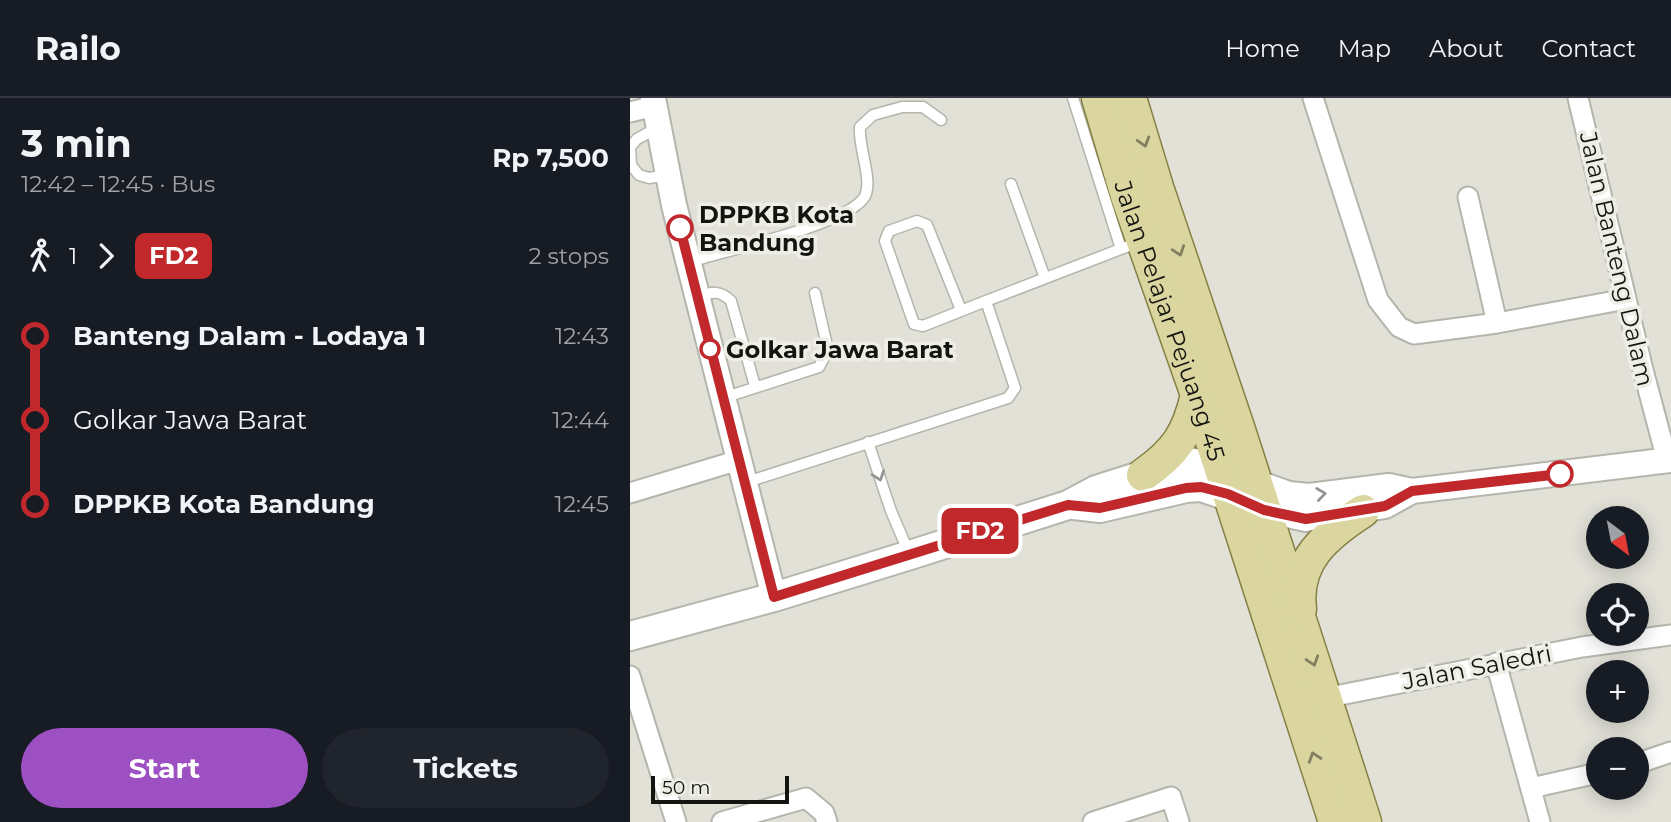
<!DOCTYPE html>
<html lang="en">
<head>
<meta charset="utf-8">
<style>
  body { margin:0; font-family:Montserrat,sans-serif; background:#20242c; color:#f1f3f6; height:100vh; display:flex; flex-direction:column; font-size:26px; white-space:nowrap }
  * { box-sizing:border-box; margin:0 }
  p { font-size:23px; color:#9ea1a6 }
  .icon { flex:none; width:38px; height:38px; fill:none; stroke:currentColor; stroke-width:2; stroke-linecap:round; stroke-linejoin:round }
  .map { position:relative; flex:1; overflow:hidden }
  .sheet { display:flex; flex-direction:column; background:#171b24; width:630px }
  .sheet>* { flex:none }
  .badge { padding:0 14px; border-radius:10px; font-size:24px; line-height:46px }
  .needle { width:46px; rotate:148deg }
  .controls { position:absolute; left:956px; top:408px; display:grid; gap:14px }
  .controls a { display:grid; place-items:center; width:63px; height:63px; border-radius:50%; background:#171b24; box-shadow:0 4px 18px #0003; font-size:35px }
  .scale { position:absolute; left:21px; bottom:18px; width:138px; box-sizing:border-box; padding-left:7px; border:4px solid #141411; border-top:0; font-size:19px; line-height:24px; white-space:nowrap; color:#141411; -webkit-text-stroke:5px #efeee6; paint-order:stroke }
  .map>.badge { position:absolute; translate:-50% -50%; box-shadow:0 0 0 4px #fff }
  .legs { display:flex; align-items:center; gap:10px; height:77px; padding:0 21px; font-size:23px }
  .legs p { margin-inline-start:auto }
  .overview { display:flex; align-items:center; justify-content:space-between; height:119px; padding:0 21px }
  h1 { font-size:38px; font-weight:700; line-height:52px }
  .cta { display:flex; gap:14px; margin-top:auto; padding:14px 21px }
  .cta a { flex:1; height:80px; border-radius:42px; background:#9d50c1; color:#fff; font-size:28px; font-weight:700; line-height:80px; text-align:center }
  .cta a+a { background:#20242c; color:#f1f3f6 }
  ul { padding:0 21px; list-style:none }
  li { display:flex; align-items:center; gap:24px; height:84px; font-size:26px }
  li i { display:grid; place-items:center; width:10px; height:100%; margin:0 9px; background:currentColor }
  li i::after { content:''; width:18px; height:18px; margin:-9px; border:5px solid; border-radius:50%; background:#171b24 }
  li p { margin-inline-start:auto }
  li:first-child i { background:linear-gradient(#0000 50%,currentColor 0) }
  li:last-child i { background:linear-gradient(currentColor 50%,#0000 0) }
  header { display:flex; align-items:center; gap:42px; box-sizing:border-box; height:98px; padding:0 35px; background:#171b24; border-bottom:2px solid #363941 }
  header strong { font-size:33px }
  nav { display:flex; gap:38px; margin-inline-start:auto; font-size:24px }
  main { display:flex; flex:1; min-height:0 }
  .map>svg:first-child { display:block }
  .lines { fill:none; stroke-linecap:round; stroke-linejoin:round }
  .service-casing { stroke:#b5b5ac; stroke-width:13 }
  .minor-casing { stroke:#b5b5ac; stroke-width:23 }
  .tertiary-casing { stroke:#b5b5ac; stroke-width:28 }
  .secondary-casing { stroke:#b5b5ac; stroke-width:32 }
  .primary-casing { stroke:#868044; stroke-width:35 }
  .service { stroke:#fff; stroke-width:10 }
  .minor { stroke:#fff; stroke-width:19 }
  .tertiary { stroke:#fff; stroke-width:24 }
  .secondary { stroke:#fff; stroke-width:28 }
  .primary { stroke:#dbd6a0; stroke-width:32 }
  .oneway { stroke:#817f60 }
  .oneway2 { stroke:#959594 }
  .line-1-casing { stroke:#fff; stroke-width:16 }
  .line-1 { stroke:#c0282c; stroke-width:10 }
  .stop-1-dot { fill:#fff; stroke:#c0282c; stroke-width:3.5 }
  .labels { text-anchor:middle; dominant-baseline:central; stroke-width:7; stroke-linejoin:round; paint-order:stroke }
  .stop-label { font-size:24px; font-weight:bold; fill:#141411; stroke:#efeee6; text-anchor:start }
  .street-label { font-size:24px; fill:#141411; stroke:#efeee6 }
</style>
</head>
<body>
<header>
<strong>Railo</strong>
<nav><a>Home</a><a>Map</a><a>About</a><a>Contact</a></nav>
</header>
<main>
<section class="sheet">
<div class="overview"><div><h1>3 min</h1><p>12:42 – 12:45 · Bus</p></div><b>Rp 7,500</b></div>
<div class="legs"><svg class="icon" aria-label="walk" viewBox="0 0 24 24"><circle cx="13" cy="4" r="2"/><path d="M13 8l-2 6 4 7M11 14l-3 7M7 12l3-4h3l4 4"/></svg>1<svg class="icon" aria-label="forward" viewBox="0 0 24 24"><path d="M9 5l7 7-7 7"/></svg><b class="badge" style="background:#c0282c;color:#fff">FD2</b><p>2 stops</p></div>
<ul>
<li><i style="color:#c0282c"></i><b>Banteng Dalam - Lodaya 1</b><p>12:43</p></li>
<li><i style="color:#c0282c"></i><span>Golkar Jawa Barat</span><p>12:44</p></li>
<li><i style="color:#c0282c"></i><b>DPPKB Kota Bandung</b><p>12:45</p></li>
</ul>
<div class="cta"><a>Start</a><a>Tickets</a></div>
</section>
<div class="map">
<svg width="1041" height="724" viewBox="0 0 1041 724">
  <rect width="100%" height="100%" fill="#e2e1d8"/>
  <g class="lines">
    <defs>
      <path id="service" d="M443,0l48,151
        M27,30l-20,11 -7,8 1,18 8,10 10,3 18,-3
        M381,86l34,94
        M60,164c33,-11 161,-38 175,-66 8,-17 -7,-49 -5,-69l13,-12 29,-8h21l18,13
        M68,198c15,-4 22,-6 33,5l24,85
        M331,212l-34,-85 -10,-4 -28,10 -4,10 29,83 9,2 63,-25
        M93,300l96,-31 9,-17 -13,-57
        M238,344l23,69 18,42
        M117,384l261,-84 7,-10 -29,-87 153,-59"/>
      <path id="minor" d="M683,0l65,202 21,27 15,7 83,-11 129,-24
        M948,0l65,272 24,90
        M0,14l24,-6
        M838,99l29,126
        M0,395l109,-33
        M866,565l44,159
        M0,578l46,146
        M695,600l257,-51 89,-12
        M1006,666l35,-12
        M901,690l67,-15
        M92,724l84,-24 18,15 3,9
        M463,724l78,-25 8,25"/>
      <path id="tertiary" d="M23,0l21,107 100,392
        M625,384l34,12 20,2 80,-10 23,5 259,-31
        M634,412l42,9 79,-13 27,-15"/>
      <path id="secondary" d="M444,407l26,3 86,-20 15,-1 45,15
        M0,538l144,-39 136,-42 158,-50 28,-15 47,-15 46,-13 31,6 19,7"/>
      <g id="primary">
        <path id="s1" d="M468,0l29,98 70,199 138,427"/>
        <path d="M500,0l27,89 82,243 126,392"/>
        <path d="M513,377c33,-23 45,-41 54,-80"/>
        <path d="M670,511c-6,-48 26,-74 63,-98"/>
      </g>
    </defs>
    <use href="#service" class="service-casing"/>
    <use href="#minor" class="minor-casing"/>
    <use href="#tertiary" class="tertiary-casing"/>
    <use href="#secondary" class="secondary-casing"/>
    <use href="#primary" class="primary-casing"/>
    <use href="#service" class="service"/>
    <use href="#minor" class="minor"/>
    <use href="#tertiary" class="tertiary"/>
    <use href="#secondary" class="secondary"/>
    <use href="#primary" class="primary"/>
  </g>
  <defs><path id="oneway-chevron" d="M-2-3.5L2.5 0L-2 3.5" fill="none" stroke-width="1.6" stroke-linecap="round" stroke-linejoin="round" transform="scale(1.75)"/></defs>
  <g class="oneway">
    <use href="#oneway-chevron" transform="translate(514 44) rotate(73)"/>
    <use href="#oneway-chevron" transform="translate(549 153) rotate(71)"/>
    <use href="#oneway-chevron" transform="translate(683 563) rotate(72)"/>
    <use href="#oneway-chevron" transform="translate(684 659) rotate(-108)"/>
  </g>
  <g class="oneway2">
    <use href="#oneway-chevron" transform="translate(249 378) rotate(71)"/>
    <use href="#oneway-chevron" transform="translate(691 396) rotate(-8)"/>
  </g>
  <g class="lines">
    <defs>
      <path id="line-1" d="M50,130l94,369 294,-92 32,3 86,-20 15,-1 27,7 36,16 42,9 79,-13 27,-15 148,-17"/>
    </defs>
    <use href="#line-1" class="line-1-casing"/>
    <use href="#line-1" class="line-1"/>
  </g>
  <g class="stop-1-dot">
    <circle cx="50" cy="130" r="12"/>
    <circle cx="80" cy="251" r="9"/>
    <circle cx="930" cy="376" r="12"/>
  </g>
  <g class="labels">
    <g class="stop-label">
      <text x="69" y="116">DPPKB Kota<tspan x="69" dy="28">Bandung</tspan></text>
      <text x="96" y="251">Golkar Jawa Barat</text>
    </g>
    <g class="street-label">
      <text transform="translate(987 161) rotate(77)">Jalan Banteng Dalam</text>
      <text stroke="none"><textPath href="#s1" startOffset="234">Jalan Pelajar Pejuang 45</textPath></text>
      <text transform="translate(847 569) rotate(-11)">Jalan Saledri</text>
    </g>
  </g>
</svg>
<div class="controls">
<a><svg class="needle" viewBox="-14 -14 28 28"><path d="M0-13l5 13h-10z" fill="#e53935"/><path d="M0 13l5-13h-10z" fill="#9ea1a6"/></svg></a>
<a><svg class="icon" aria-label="locate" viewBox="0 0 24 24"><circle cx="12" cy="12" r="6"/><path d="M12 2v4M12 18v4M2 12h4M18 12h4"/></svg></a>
<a>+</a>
<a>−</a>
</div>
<div class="scale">50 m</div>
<b class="badge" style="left:350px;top:433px;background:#c0282c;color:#fff">FD2</b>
</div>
</main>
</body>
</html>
